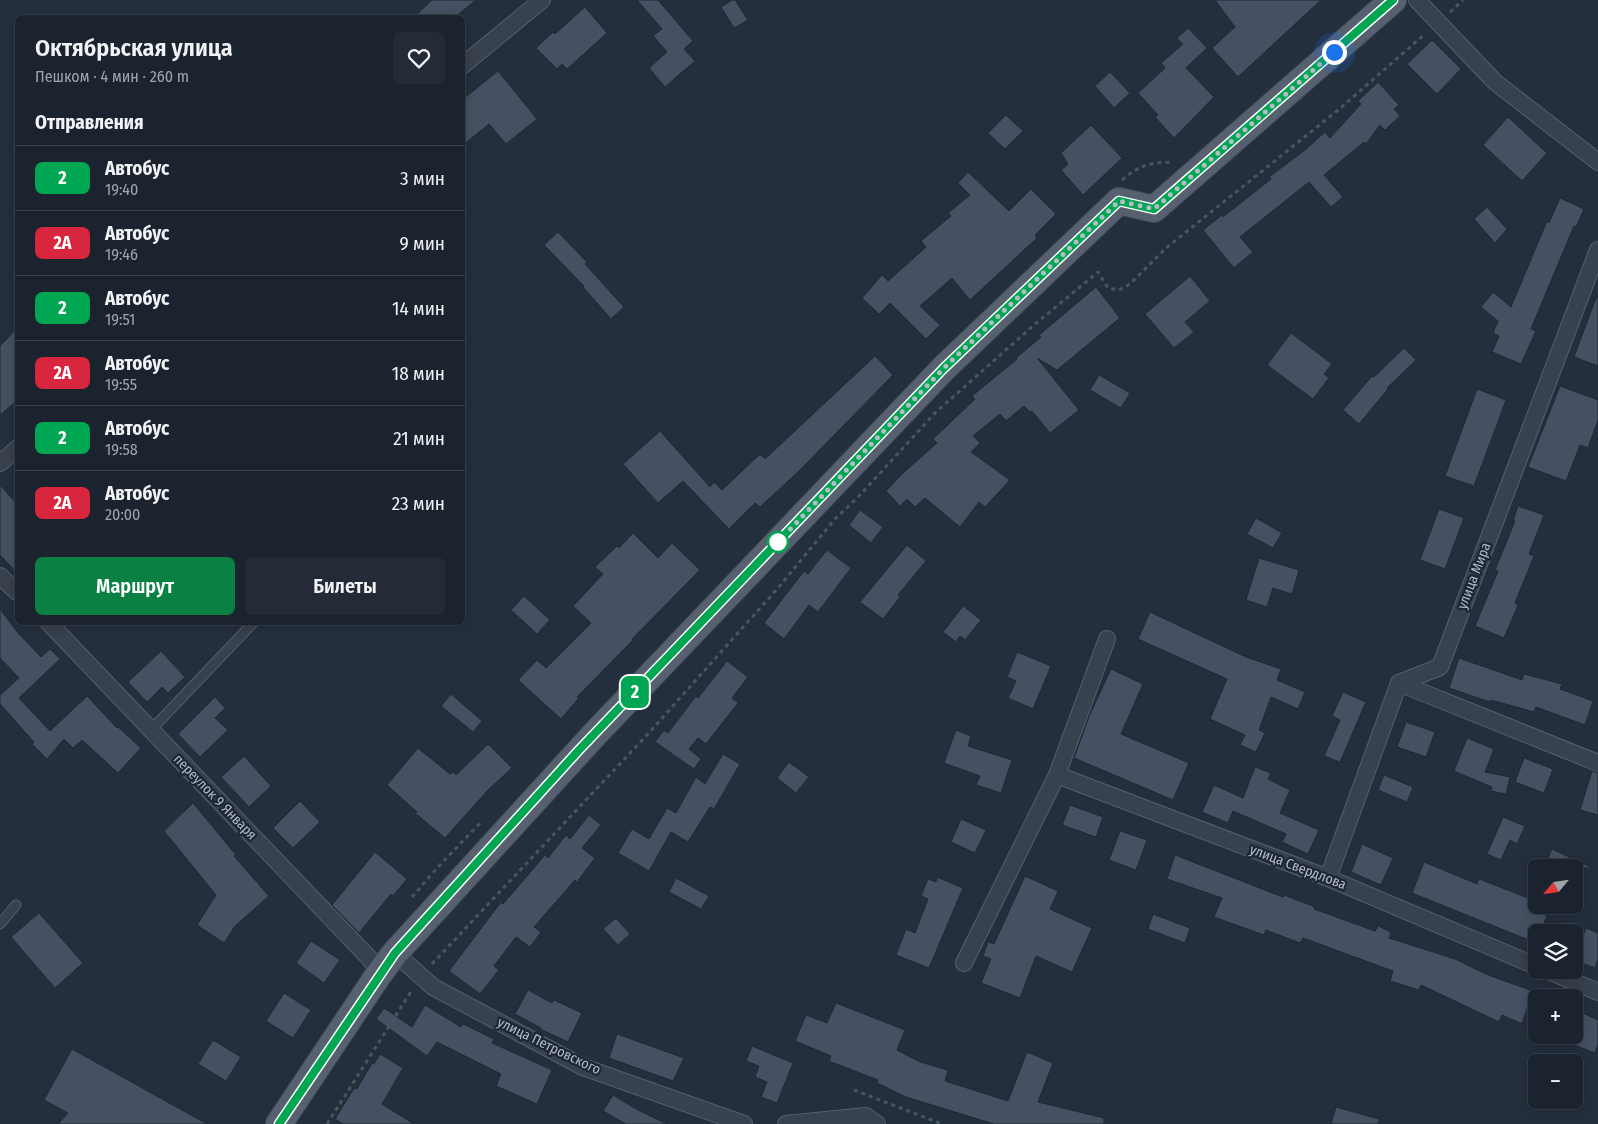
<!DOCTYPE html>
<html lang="ru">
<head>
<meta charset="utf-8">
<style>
  body { margin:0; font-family:"Fira Sans Condensed",sans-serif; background:#242b36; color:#f1f3f6; height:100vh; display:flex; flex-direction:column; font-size:19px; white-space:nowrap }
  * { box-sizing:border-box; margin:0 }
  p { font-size:16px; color:#a0a4aa }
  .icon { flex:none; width:28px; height:28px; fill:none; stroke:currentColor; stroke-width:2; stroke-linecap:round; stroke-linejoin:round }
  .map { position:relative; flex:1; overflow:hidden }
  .drawer { position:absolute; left:15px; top:15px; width:450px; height:610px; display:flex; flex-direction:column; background:#1b232e; border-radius:8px; box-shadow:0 2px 12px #0003,0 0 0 1px #39404a }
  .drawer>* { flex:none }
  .badge { padding:0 10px; border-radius:8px; font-size:18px; line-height:32px }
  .needle { width:32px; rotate:241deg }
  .fabs { position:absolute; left:1528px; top:859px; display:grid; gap:10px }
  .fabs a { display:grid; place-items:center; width:55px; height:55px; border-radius:8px; background:#1b232e; box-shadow:0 2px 12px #0003,0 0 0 1px #39404a; font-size:25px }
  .you { position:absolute; width:25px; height:25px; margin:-12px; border:4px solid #fff; border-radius:50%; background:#1a73e8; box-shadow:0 0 0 8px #1a73e833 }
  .map>.badge { position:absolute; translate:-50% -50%; box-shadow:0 0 0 2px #fff }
  h2 { padding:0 20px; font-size:19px; line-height:45px }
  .round { display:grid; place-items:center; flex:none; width:52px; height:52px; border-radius:8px; background:#242b36 }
  .headline { display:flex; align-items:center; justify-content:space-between; height:85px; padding:0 20px }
  h1 { font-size:24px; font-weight:600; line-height:38px }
  .button { display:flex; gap:10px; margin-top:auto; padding:10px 20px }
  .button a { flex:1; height:58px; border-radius:8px; background:#0b8043; color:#fff; font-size:20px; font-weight:600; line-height:58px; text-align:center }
  .button a+a { background:#242b36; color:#f1f3f6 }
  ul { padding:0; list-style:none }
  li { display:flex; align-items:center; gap:15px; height:65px; padding:0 20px; border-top:1px solid #39404a }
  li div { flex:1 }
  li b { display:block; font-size:19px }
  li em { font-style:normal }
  li .badge { min-width:55px; font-weight:700; text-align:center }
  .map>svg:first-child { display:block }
  .building { fill:#455162; stroke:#1f2835 }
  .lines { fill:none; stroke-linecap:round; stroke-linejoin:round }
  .lane-casing { stroke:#565f6c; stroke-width:11 }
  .street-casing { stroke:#565f6c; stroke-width:18 }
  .primary-casing { stroke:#414a57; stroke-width:28 }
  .path { stroke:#44595c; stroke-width:3; stroke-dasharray:4 4; stroke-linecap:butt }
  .lane { stroke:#38414e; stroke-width:9 }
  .street { stroke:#38414e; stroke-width:16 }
  .primary { stroke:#56606e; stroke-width:26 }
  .line-casing { stroke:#fff; stroke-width:11 }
  .line { stroke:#00a651; stroke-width:8 }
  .walk { stroke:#b4bcc9; stroke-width:5; stroke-dasharray:0 9 }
  .stop-dot { fill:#fff; stroke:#00a651; stroke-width:2.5 }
  .labels { text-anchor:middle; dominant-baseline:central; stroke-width:4.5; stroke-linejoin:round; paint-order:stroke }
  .street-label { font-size:14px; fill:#b4bcc9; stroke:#1d2633 }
</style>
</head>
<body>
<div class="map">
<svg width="1598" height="1124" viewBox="0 0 1598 1124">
  <rect width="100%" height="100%" fill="#242f3e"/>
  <path class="building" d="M432,0h44l-22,18h-41z
    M637,0h21l35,41 -9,8 11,12 -30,26 -16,-19 18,-16 -14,-16 9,-7z
    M732,0h3l13,20 -14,8 -13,-21z
    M1215,0h106l-83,77 -26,-29 23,-21z
    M585,7l22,26 -40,36 -5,-5 -5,5 -21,-21 17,-16 2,2z
    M1188,28l19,20 -21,20 28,29 -40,41 -19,-21 3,-2 -20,-22 27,-25 -4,-5 22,-19 -6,-6z
    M1432,40l29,29 -24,25 -30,-30z
    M498,71l39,48 -31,25 -17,-20 -27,22v-46z
    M1110,72l20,21 -16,15 -19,-22z
    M1378,82l21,23 -5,4 6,7 -15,14 -5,-5 -14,19 -2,-2 -40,33 19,22 -12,10 -22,-25 -69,55 13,15 -19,16 -31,-38 19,-15 1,2 48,-38 -2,-2 36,-27 20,-18 5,6 31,-34 -3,-3z
    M1006,115l17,16 -18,18 -17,-16z
    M1508,117l39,36 -25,28 -39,-36z
    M1091,125l31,33 -39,37 -22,-25 7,-6 -7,-11z
    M968,172l41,39 22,-22 25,25 -21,21 2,3 -67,62 -18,-22 -32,28 20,19 -14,14 -36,-36 -11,11 -17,-16 20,-23 6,6 38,-34 -5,-6 30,-25 -3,-3 22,-18 -12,-12z
    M1560,198l24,11 -8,18 -2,-1 -43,103 5,2 -15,33 -29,-12 7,-16 -6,-3 5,-12 -17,-14 12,-15 18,15 36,-86 2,2z
    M1487,207l20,22 -12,14 -21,-24z
    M558,232l29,30 -2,2 39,43 -13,12 -28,-32 1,-1 -40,-41z
    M1190,276l20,25 -25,21 9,10 -20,16 -29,-34z
    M1096,287l24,31 -63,52 -20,-12 42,52 -29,23 -18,-22 -2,1 -6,-6 -18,15 -6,-7 -27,22 7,7 -9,9 39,28 -25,27 -6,-5 -19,25 -35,-29 -10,9 -8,-8 -7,7 -14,-15 17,-18 34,-30 -4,-4 42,-40 -3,-3 45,-37 -1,-1 25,-21 -2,-2z
    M1596,298h2v68l-24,-9z
    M18,327v73l-18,15v-69z
    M1291,333l41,31 -8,10 5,4 -16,21 -46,-34z
    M1404,348l12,12 -29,28 1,1 -29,35 -16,-14 29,-34 2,1z
    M875,356l18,19 -95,97 -38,35 -5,-4 -26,26 -46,-48 -25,22 -35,-39 37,-33 50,56 4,-5 8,8 38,-36 5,5z
    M1099,375l31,18 -9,15 -31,-18z
    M1560,386l38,14v20l-10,28 -8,-3 -14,36 -38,-14z
    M1477,389l29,11 -32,86 -29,-10z
    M0,485l18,20v69l-18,-19z
    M1518,506l26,9 -15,39 5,2 -19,47 3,2 -14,33 -29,-12 23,-55 -3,-1 20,-49h-2z
    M1439,509l25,9 -19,51 -25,-9z
    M860,510l23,17 -12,16 -22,-18z
    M1256,518l26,15 -9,15 -26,-14z
    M633,533l25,25 14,-15 28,27 -68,69 1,1 -56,57 2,1 -18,21 -43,-39 19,-20 9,8 45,-45 -18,-17 30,-32 -8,-7 22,-21 2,2z
    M907,545l19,16 -28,34 2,2 -17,22 -23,-17z
    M827,550l24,18 -33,44 -9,-7 -25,34 -20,-16 40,-52 4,3z
    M1259,558l40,12 -7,24 -19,-6 -6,19 -21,-7z
    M524,596l26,24 -13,14 -26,-24z
    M963,606l18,14 -16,20 -5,-4 -4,6 -13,-10z
    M0,609l19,25 22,23 9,-8 10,10 -41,39 31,33 37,-35 30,32 1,-1 23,21 -23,25 -36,-33 -9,8 -9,-9 -17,20 -15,-15 2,-2 -34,-38v-9l19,-17 -19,-20z
    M1150,612l96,45 35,12 -4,11 28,12 -7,17 -27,-12 -12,33 6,3 -9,19 -16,-7 5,-10 -35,-16 17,-40 -89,-40z
    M161,651l24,26 -17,16 -6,-6 -15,15 -19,-20z
    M1017,652l34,14 -18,43 -25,-11 8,-17 -9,-4z
    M1459,658l63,22 2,-6 38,10 -2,5 33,12 -8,24 -49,-18 -2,5 -43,-12 -1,2 -41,-14z
    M727,661l21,16 -16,21 6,5 -32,41 -8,-6 -9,11 12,10 -7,10 -39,-27 9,-12 4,3 28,-37 2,2z
    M1111,669l32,15 -22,50 68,29 -16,37 -99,-42 16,-44z
    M1343,692l23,10 -26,60 -16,-6 16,-36 -8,-4z
    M451,694l31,27 -9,11 -32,-26z
    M215,697l10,11 -10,10 13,12 -28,27 -22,-23z
    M1406,722l29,10 -9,25 -29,-10z
    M956,730l15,6 -3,10 44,14 -11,33 -25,-8 4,-9 -36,-13z
    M1467,738l27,11 -9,23 25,5 -4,17 -15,-3 1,-4 -38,-16z
    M488,744l24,24 -24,22 -43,48 -30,-25 2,-1 -30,-27 31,-37 32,26 3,-2 3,3z
    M723,754l17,10 -26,45 -4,-2 -22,35 -17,-10 -22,39 -31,-18 14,-24 17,10 18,-31 9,5 20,-36 9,7z
    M244,756l27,30 -22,21 -28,-30z
    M1524,758l29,11 -9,24 -29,-11z
    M789,762l20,15 -13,16 -19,-15z
    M1255,767l16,6 -3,6 22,11 -10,23 39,17 -11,24 -26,-12 4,-8 -53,-23 -5,12 -26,-11 12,-27 29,13z
    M1592,771l6,2v42l-18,-5z
    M1384,775l29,12 -6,15 -29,-12z
    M300,801l20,21 -27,26 -20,-20z
    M193,803l43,52 -2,1 35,40 -34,30 -11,17 -27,-18 19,-30 -52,-64z
    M1070,805l33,12 -7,20 -34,-12z
    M589,815l12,10 -19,23 13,10 -18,24 -2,-2 -41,47 7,5 -11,15 -14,-10 -22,29 5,4 -19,24 -31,-23 52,-69 2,2 42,-49 3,3 18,-23 4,4z
    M1503,817l22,9 -8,18 -7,-4 -9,20 -14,-6z
    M961,819l25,11 -11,23 -24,-11z
    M1120,831l27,9 -11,30 -27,-10z
    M1362,844l31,14 -12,27 -30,-13z
    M1552,849l41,19h-49z
    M375,852l32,27 -14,17 -2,-2 -32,39 -27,-28z
    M1175,855l108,42 1,-2 31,12 -1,2 61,22 3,-5 13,6 -2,6 66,21 33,16 45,16 -11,33 -20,-9 -3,7 -78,-37 -2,5 -29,-9 3,-10 -90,-33 -3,5 -34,-13 -2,5 -50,-18 8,-19 -55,-19z
    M1424,862l53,22 2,-5 57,22v10l11,5 -7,16h-4v11l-124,-50z
    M1025,876l33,15 -8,18 42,19 -20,44 -36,-16 -16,42 -39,-15 10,-24 -8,-3 5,-14 6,2z
    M937,877l26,11 -34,80 -33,-13 10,-26 9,4 13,-34 -7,-3 7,-17 8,3z
    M676,878l33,18 -8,13 -32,-17z
    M39,913l44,50 -28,25 -44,-51z
    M1153,914l37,14 -5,15 -37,-14z
    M616,918l14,16 -12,11 -15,-16z
    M1586,928l12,5v26l-3,9 -21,-8z
    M311,941l29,19 -16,23 -28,-20z
    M528,990l24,13 2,-3 28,13 -14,29 -28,-13 1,-1 -26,-14z
    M284,993l27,17 -18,28 -27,-17z
    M836,1003l69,27 -8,20 23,12 28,8 -3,11 63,20 19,-49 26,11 -15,39 66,16v6h-110l-88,-27 -29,-14 1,-3 -49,-19 2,-5 -36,-15 11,-26 21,8z
    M425,1005l36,22 2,-3 31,15 -2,4 60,27 -15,34 -41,-18 5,-12 -64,-32 -10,14 -51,-37 8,-11 28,19z
    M1574,1009l24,11v24l-3,9 -21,-8z
    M617,1034l67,24 -11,23 -64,-23z
    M213,1040l28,17 -15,24 -28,-17z
    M752,1046l41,17 -16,40 -16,-6 6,-15 -12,-5 4,-11 -13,-5z
    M72,1049l135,75h-149l10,-11 -24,-13z
    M380,1054l23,14 -21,36 32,20h-71l-8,-5 19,-31 3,1 15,-26 2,1z
    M613,1095l23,14 31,15h-41l-23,-13z
    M1336,1107l43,12 -1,5h-47z"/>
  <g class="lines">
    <defs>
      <path id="lane" d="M151,730l103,-108
        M0,924l16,-19"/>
      <path id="street" d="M1417,0l78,82 103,80
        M462,66l80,-66
        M0,463l18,-15
        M0,576l18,17
        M48,622l323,338 8,14
        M1399,683l199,80
        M1057,775l271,103 208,88
        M1328,878l71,-195 41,-16 158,-417
        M395,953l38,34 150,80 161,57
        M964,963l93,-188 50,-136
        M1546,970l52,22
        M786,1124l80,-8 11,8"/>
      <path id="primary" d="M279,1124l100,-150 16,-21 198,-217 351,-368 175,-167 35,8 239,-209"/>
    </defs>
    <use href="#lane" class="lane-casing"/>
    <use href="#street" class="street-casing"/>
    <use href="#primary" class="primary-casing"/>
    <path class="path" d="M1450,12l13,-12
      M1122,180c14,-13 32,-20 51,-17
      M412,897l25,-29 45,-47
      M432,964l215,-229 131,-147 57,-69 24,-23 76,-83 99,-88 64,-53 10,16 11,2 11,-6 36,-36 171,-137 88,-77
      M854,1090l88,34
      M327,1124l85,-134"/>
    <use href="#lane" class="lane"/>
    <use href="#street" class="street"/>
    <use href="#primary" class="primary"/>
  </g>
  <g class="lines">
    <defs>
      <path id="line" d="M279,1124l116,-171 184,-203 365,-382 175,-167 35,8 239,-209"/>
    </defs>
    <use href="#line" class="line-casing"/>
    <use href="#line" class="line"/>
    <path class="walk" d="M778,542l166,-174 175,-167 35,8 180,-157"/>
  </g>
  <circle class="stop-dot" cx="778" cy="542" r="10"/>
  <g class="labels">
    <g class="street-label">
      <text transform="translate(1474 576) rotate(-69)">улица Мира</text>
      <text transform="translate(215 797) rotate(46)">переулок 9 Января</text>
      <text transform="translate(1298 867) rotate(21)">улица Свердлова</text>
      <text transform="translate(549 1046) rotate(26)">улица Петровского</text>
    </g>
  </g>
</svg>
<div class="fabs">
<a><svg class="needle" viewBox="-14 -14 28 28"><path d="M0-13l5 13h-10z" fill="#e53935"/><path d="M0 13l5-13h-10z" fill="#a0a4aa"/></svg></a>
<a><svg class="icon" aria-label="layers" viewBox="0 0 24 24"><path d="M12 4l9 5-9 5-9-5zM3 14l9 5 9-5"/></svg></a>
<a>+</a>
<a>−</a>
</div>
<div class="you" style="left:1334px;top:52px"></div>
<b class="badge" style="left:635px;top:692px;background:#00a651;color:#fff">2</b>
<section class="drawer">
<div class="headline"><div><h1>Октябрьская улица</h1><p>Пешком · 4 мин · 260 m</p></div><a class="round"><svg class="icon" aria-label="heart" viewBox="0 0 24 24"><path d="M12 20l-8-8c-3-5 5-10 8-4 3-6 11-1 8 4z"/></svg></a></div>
<h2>Отправления</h2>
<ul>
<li><span class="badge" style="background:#00a651;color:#fff">2</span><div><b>Автобус</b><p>19:40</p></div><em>3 мин</em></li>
<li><span class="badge" style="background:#d7263d;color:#fff">2А</span><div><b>Автобус</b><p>19:46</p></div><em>9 мин</em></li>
<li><span class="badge" style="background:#00a651;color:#fff">2</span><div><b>Автобус</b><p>19:51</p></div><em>14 мин</em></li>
<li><span class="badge" style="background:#d7263d;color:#fff">2А</span><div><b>Автобус</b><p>19:55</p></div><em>18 мин</em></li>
<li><span class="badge" style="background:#00a651;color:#fff">2</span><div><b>Автобус</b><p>19:58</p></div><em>21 мин</em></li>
<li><span class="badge" style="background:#d7263d;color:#fff">2А</span><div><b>Автобус</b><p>20:00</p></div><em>23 мин</em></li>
</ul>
<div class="button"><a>Маршрут</a><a>Билеты</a></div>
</section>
</div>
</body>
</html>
